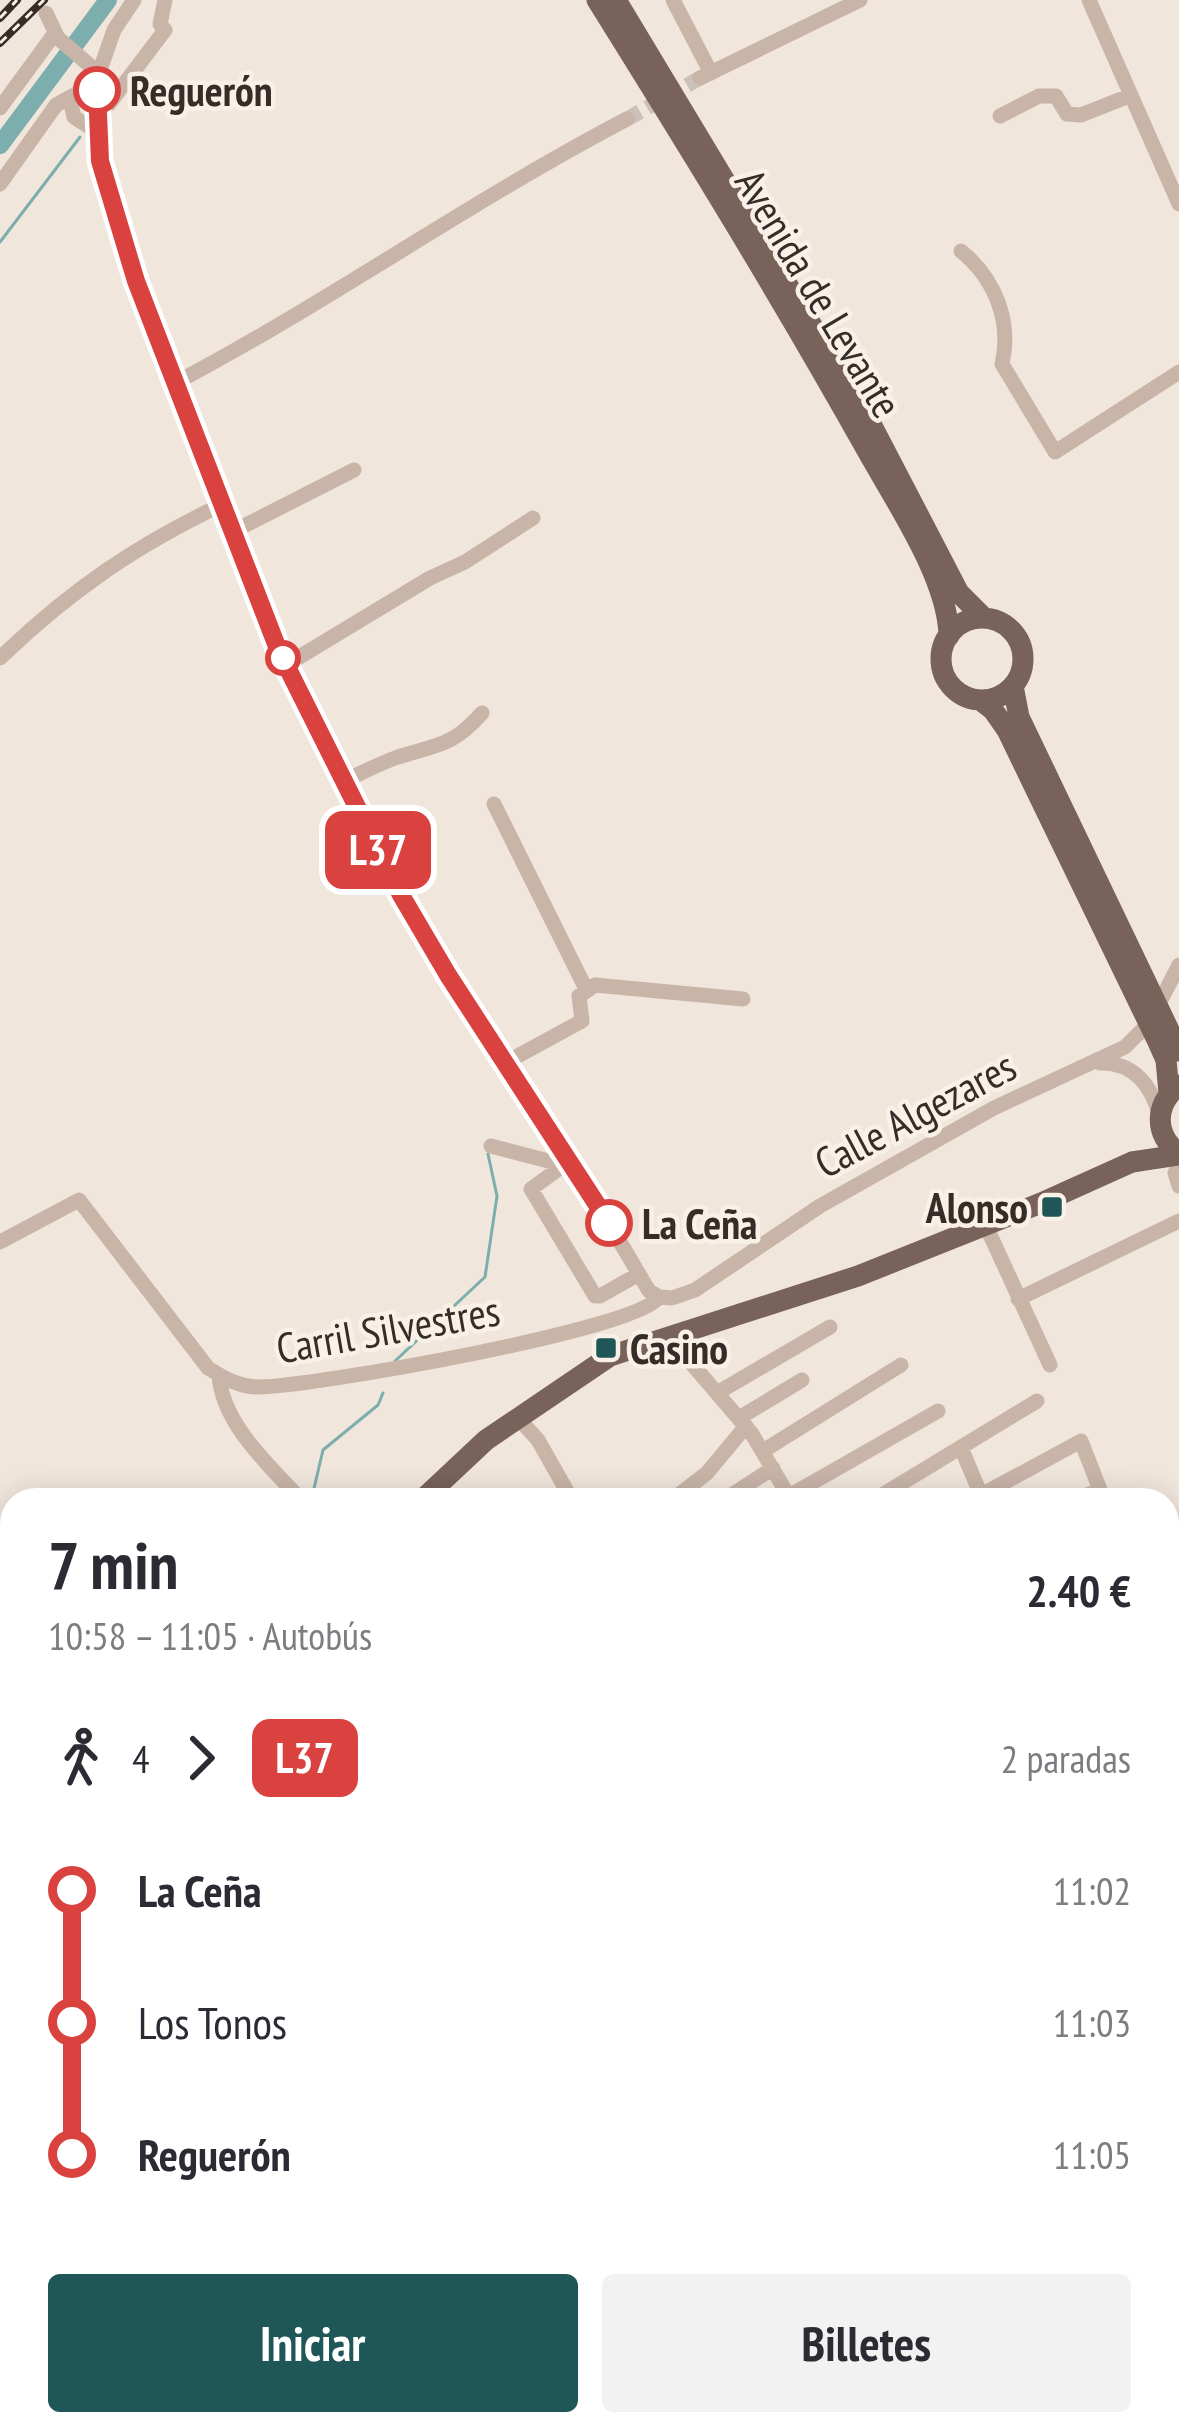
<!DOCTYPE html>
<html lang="es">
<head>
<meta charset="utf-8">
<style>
  body { margin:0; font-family:"PT Sans Narrow",sans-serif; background:#f2f2f3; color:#2b2b33; height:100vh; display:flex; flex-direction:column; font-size:45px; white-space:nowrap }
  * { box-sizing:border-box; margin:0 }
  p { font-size:39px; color:#7c7c81 }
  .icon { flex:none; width:66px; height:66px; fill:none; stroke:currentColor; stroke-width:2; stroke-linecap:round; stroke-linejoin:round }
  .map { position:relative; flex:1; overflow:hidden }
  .panel { position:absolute; left:0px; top:1488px; width:1179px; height:948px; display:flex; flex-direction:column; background:#fff; border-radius:36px 36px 0 0; box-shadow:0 6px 30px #0003 }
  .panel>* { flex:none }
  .badge { padding:0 24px; border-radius:18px; font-size:42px; line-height:78px }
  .map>.badge { position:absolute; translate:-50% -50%; box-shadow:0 0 0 6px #fff }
  .legs { display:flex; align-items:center; gap:18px; height:132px; padding:0 48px; font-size:39px }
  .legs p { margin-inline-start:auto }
  .summary { display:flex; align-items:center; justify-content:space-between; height:204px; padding:0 48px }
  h1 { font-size:66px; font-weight:600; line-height:90px }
  .action { display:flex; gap:24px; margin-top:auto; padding:24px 48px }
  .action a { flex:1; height:138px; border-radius:12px; background:#1f5657; color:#fff; font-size:48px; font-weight:600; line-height:138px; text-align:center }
  .action a+a { background:#f2f2f3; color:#2b2b33 }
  ul { padding:0 48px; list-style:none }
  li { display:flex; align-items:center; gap:42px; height:132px; font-size:45px }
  li i { display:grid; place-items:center; width:18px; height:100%; margin:0 15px; background:currentColor }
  li i::after { content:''; width:30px; height:30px; margin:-15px; border:9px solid; border-radius:50%; background:#fff }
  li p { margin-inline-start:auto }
  li:first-child i { background:linear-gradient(#0000 50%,currentColor 0) }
  li:last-child i { background:linear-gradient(currentColor 50%,#0000 0) }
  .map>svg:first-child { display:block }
  .green { fill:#b6c09c }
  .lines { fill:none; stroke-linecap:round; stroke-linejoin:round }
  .stream { stroke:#7caead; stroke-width:3 }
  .river { stroke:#7caead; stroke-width:18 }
  .minor-tunnel { stroke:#ccc1b8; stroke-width:15; stroke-dasharray:15 8; stroke-linecap:butt }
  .minor { stroke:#c9b5a8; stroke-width:15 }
  .major { stroke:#78625a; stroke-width:21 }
  .rail-casing { stroke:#362c28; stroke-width:8 }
  .rail { stroke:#f9f0e8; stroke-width:3; stroke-dasharray:9; stroke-linecap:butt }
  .line-1-casing { stroke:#fff; stroke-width:27 }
  .line-1 { stroke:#da4240; stroke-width:18 }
  .stop-1-dot { fill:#fff; stroke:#da4240; stroke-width:6 }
  .poi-dot { fill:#1f5657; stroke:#f9f0e8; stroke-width:4.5 }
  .labels { text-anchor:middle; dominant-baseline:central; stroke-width:9; stroke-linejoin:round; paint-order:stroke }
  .stop-label { font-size:42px; font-weight:bold; fill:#362c28; stroke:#f9f0e8; text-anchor:start }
  .street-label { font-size:42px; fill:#362c28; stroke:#f9f0e8 }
  .poi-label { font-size:42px; font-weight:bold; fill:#362c28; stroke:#f9f0e8; text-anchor:end }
</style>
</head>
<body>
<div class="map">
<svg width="1179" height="2436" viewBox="0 0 1179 2436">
  <rect width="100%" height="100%" fill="#f1e6dc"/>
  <path class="green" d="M1179,1710v391l-12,6v-392z"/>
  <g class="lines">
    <path class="stream" d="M0,242l80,-105
      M395,1361l90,-84 12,-81 -9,-42
      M312,1497l11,-47 55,-45 5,-12
      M0,1626l12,4"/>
    <path class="river" d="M0,145l108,-145"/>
    <path class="minor-tunnel" d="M627,119l73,-41"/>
    <path class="minor" d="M673,0l38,73
      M1089,0l90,204
      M46,13l12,25 37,32 5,91 36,121 143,367 122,246 47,80 142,216 59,100 10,6
      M700,78l160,-78
      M0,108l55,-75
      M97,111l12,-7 56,-74 -5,-6 5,-24
      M1000,116l39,-20h17l11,18 14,1 48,-19
      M97,132l-23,-15 -4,-17 30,-30 14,-40 20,-30
      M0,184l56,-79 16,-9
      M961,251c34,28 51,70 41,113l53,88 124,-80
      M175,383c154,-81 297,-183 452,-264
      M234,531l120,-61
      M0,658c71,-68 135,-112 223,-154
      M286,665l144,-87 35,-16 68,-44
      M344,781c18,-8 36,-18 54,-24 39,-12 55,-11 84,-44
      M494,804l92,185
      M505,1063l77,-42 -3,-25 16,-11 148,14
      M1100,1063c34,-1 52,23 60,54
      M491,1146l73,19 4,-2
      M1179,1163l-4,10 4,13
      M564,1165l-33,24 64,107h5l39,-22
      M986,1226l64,139
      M0,1242l79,-42 129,168c16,10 31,19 51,19 50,0 383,-58 400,-90
      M659,1297l13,1 23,-8 125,-84 174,-98 131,-61 24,-24 30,-58
      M1018,1299l161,-78
      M675,1335l17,29 60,70 39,66
      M219,1375c3,49 51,91 82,125
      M717,1393l113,-66
      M517,1417l21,23 34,60
      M739,1418l63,-38
      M962,1450l21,50
      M763,1451l138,-86
      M789,1496l149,-85
      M672,1500l35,-27 39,-47
      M724,1500l49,-32
      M874,1500l163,-99
      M972,1500l109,-59 23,59
      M1076,1500l23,-10
      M1167,1716l12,-5
      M1167,2165l12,21
      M1167,2269l12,-8
      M1167,2363l12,-8
      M665,2424l10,12
      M746,2424l9,12
      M1003,2424l9,12
      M218,2436l3,-12
      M291,2436l2,-12
      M785,2436l18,-12
      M894,2436l18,-12
      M1056,2436l19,-12"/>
    <path class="major" d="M597,0c93,149 186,300 272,454 28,50 79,125 80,182
      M616,0l254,422 89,171 25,25
      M941 659a41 41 0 1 1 82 0a41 41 0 1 1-82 0Z
      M1013,686l6,31 160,334
      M980,700l13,10 14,20 151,312 8,18 3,33
      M1179,1085c-25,20 -25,49 0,69
      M422,1500l64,-60 124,-84 248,-80 183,-73 91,-41 47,-7
      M0,2091l12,-15"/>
    <defs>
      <path id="rail" d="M0,18l17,-18
        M0,43l44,-43"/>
    </defs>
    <use href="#rail" class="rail-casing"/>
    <use href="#rail" class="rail"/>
  </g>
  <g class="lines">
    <defs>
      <path id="line-1" d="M97,90l3,71 36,120 142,368 123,246 47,80 161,248"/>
    </defs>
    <use href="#line-1" class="line-1-casing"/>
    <use href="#line-1" class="line-1"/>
  </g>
  <g class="stop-1-dot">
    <circle cx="97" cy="90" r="21"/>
    <circle cx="283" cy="658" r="15"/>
    <circle cx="609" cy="1223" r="21"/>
  </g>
  <g class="poi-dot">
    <rect x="1040" y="1195" width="24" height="24" rx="6"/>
    <rect x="594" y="1336" width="24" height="24" rx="6"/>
  </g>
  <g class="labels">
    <g class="stop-label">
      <text x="130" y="90">Reguerón</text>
      <text x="642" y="1223">La Ceña</text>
    </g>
    <g class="street-label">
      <text transform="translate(819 293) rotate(59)">Avenida de Levante</text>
      <text transform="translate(915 1114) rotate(-28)">Calle Algezares</text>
      <text transform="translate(388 1329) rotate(-10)">Carril Silvestres</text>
    </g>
    <g class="poi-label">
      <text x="1028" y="1207">Alonso</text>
      <text x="630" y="1348" text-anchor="start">Casino</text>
    </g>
  </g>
</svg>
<b class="badge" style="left:378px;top:850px;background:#da4240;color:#fff">L37</b>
<section class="panel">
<div class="summary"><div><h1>7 min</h1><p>10:58 – 11:05 · Autobús</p></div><b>2.40 €</b></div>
<div class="legs"><svg class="icon" aria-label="walk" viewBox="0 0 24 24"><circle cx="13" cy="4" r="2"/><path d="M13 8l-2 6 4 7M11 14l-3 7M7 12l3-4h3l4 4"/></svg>4<svg class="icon" aria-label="forward" viewBox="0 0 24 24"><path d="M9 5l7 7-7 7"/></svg><b class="badge" style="background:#da4240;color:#fff">L37</b><p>2 paradas</p></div>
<ul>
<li><i style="color:#da4240"></i><b>La Ceña</b><p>11:02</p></li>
<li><i style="color:#da4240"></i><span>Los Tonos</span><p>11:03</p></li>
<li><i style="color:#da4240"></i><b>Reguerón</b><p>11:05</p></li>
</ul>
<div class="action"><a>Iniciar</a><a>Billetes</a></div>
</section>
</div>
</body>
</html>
